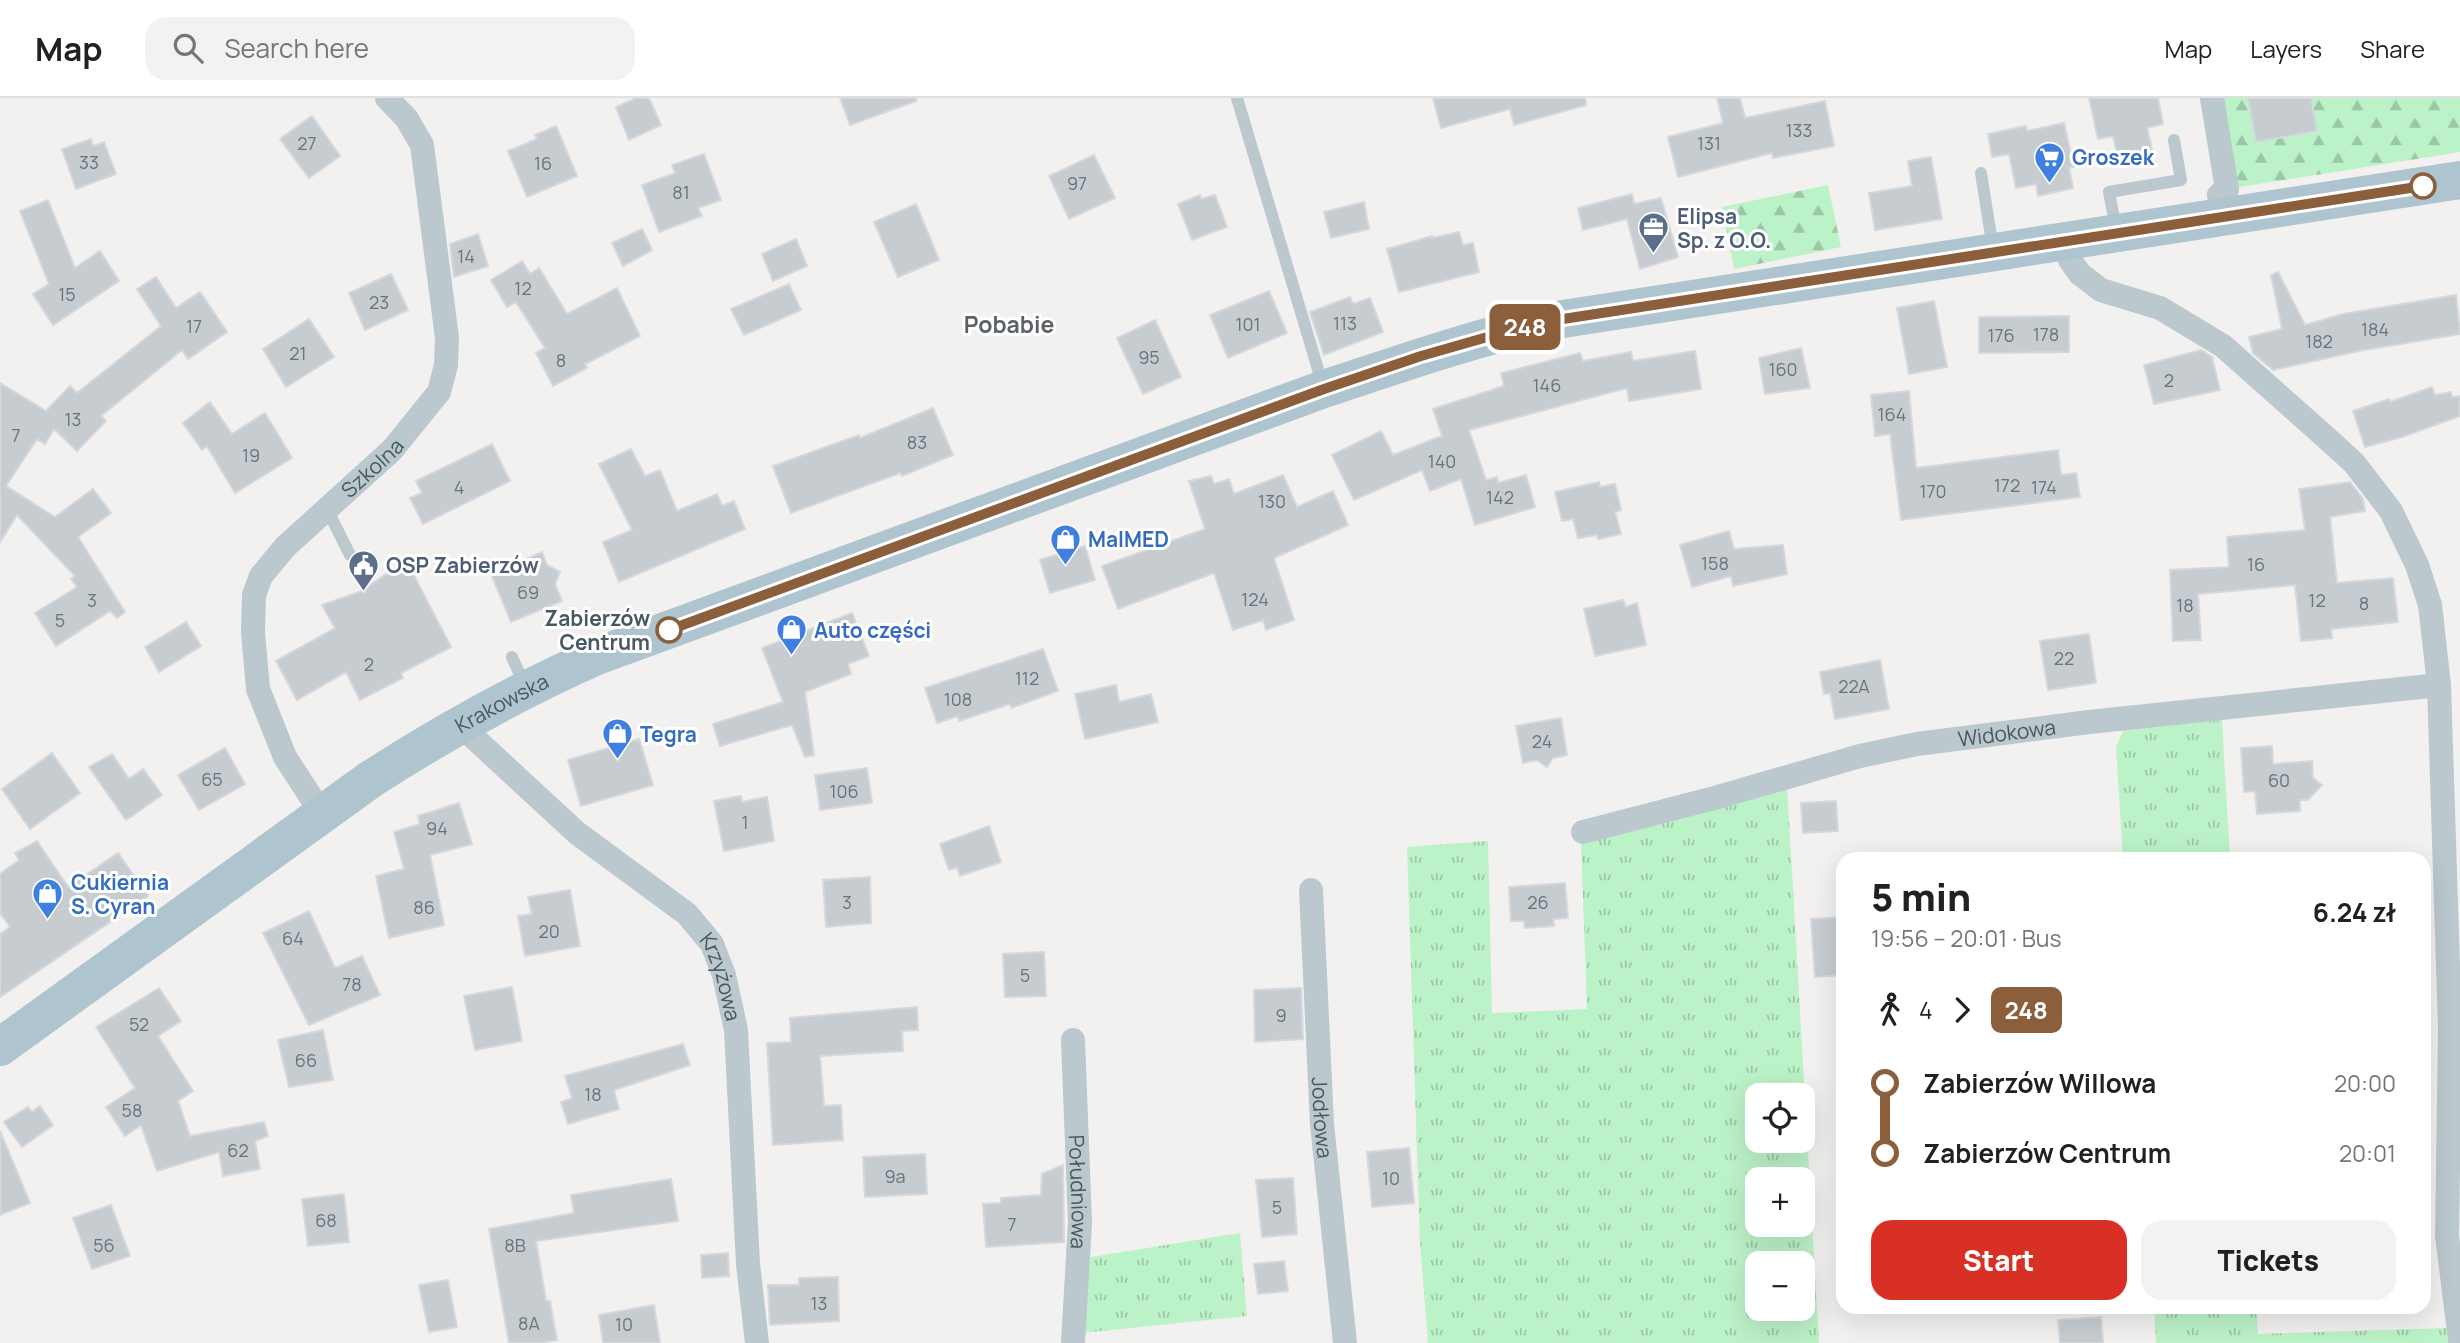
<!DOCTYPE html>
<html lang="en">
<head>
<meta charset="utf-8">
<style>
  body { margin:0; font-family:Manrope,sans-serif; background:#f2f2f2; color:#202124; height:100vh; display:flex; flex-direction:column; font-size:26px; white-space:nowrap }
  * { box-sizing:border-box; margin:0 }
  p { font-size:23px; color:#757577 }
  .icon { flex:none; width:38px; height:38px; fill:none; stroke:currentColor; stroke-width:2; stroke-linecap:round; stroke-linejoin:round }
  .map { position:relative; flex:1; overflow:hidden }
  .details { position:absolute; left:1836px; top:754px; width:595px; height:462px; display:flex; flex-direction:column; background:#fff; border-radius:21px; box-shadow:0 7px 28px #0002 }
  .details>* { flex:none }
  .badge { padding:0 14px; border-radius:10px; font-size:24px; line-height:46px }
  .tools { position:absolute; left:1745px; top:985px; display:grid; gap:14px }
  .tools a { display:grid; place-items:center; width:70px; height:70px; border-radius:14px; background:#fff; box-shadow:0 7px 28px #0002; font-size:35px }
  .map>.badge { position:absolute; translate:-50% -50%; box-shadow:0 0 0 4px #fff }
  .legs { display:flex; align-items:center; gap:10px; height:77px; padding:0 35px; font-size:23px }
  .legs p { margin-inline-start:auto }
  .head { display:flex; align-items:center; justify-content:space-between; height:119px; padding:0 35px }
  h1 { font-size:38px; font-weight:800; line-height:52px }
  .cta { display:flex; gap:14px; margin-top:auto; padding:14px 35px }
  .cta a { flex:1; height:80px; border-radius:21px; background:#d93025; color:#fff; font-size:28px; font-weight:800; line-height:80px; text-align:center }
  .cta a+a { background:#f2f2f2; color:#202124 }
  ul { padding:0 35px; list-style:none }
  li { display:flex; align-items:center; gap:24px; height:70px; font-size:26px }
  li i { display:grid; place-items:center; width:10px; height:100%; margin:0 9px; background:currentColor }
  li i::after { content:''; width:18px; height:18px; margin:-9px; border:5px solid; border-radius:50%; background:#fff }
  li p { margin-inline-start:auto }
  li:first-child i { background:linear-gradient(#0000 50%,currentColor 0) }
  li:last-child i { background:linear-gradient(currentColor 50%,#0000 0) }
  header { display:flex; align-items:center; gap:42px; box-sizing:border-box; height:98px; padding:0 35px; background:#fff; border-bottom:2px solid #e0e0e0 }
  header strong { font-size:33px }
  nav { display:flex; gap:38px; margin-inline-start:auto; font-size:24px }
  .search { width:490px; height:63px; background:#f2f2f2; display:flex; align-items:center; gap:18px; box-sizing:border-box; padding:0 24px; border-radius:21px; color:#757577; font-size:26px }
  .map>svg:first-child { display:block }
  .grass { fill:url(#grass-tufts); fill-rule:evenodd }
  .forest { fill:url(#forest-firs) }
  .building { fill:#c7ccd0; stroke:#d4d8dc; stroke-width:2 }
  .lines { fill:none; stroke-linecap:round; stroke-linejoin:round }
  .lane { stroke:#bbc8ce; stroke-width:12 }
  .street { stroke:#bbc8ce; stroke-width:24 }
  .primary { stroke:#aec5d0; stroke-width:38 }
  .line-1-casing { stroke:#fff; stroke-width:16 }
  .line-1 { stroke:#8b5e3c; stroke-width:10 }
  .stop-1-dot { fill:#fff; stroke:#8b5e3c; stroke-width:3.5 }
  .labels { text-anchor:middle; dominant-baseline:central; stroke-width:6; stroke-linejoin:round; paint-order:stroke }
  .number-label { font-size:18px; fill:#67757b }
  .shop-label { font-size:21px; font-weight:bold; fill:#366cbe; stroke:#fff; text-anchor:start }
  .service-label { font-size:21px; font-weight:bold; fill:#4e5e75; stroke:#fff; text-anchor:start }
  .street-label { font-size:21px; fill:#47585f; stroke:#fff }
  .stop-label { font-size:21px; font-weight:bold; fill:#47585f; stroke:#fff; text-anchor:end }
  .neighbourhood-label { font-size:23px; font-weight:bold; fill:#5c6266; stroke:#fff }
</style>
</head>
<body>
<header>
<strong>Map</strong>
<div class="search"><svg class="icon" aria-label="search" viewBox="0 0 24 24"><circle cx="10" cy="10" r="6"/><path d="M15 15l6 6"/></svg>Search here</div>
<nav><a>Map</a><a>Layers</a><a>Share</a></nav>
</header>
<div class="map">
<svg width="2460" height="1245" viewBox="0 0 2460 1245">
  <defs>
    <pattern id="grass-tufts" width="24" height="20" patternUnits="userSpaceOnUse" patternTransform="scale(1.75)"><rect width="24" height="20" fill="#bcf2c8"/><path d="M3 7l-1-3M5 7V3M7 7l1-3M15 17l-1-3M17 17v-4M19 17l1-3" fill="none" stroke="#9bc7a6"/></pattern>
    <pattern id="forest-firs" width="22" height="20" patternUnits="userSpaceOnUse" patternTransform="scale(1.75)"><rect width="22" height="20" fill="#bcf2c8"/><path d="M5 1l3.5 6h-7zM16 11l3.5 6h-7z" fill="#9bc7a6"/></pattern>
  </defs>
  <rect width="100%" height="100%" fill="#f3f0f0"/>
  <path class="grass" d="M2222,622l8,139h-107l-7,-112 8,-18z
    M1787,687l32,558h-391l-8,-101 -13,-395 81,-6 4,172 95,-4 -6,-166zM1757,998h45v45h-45zM1757,1082h45v45h-45zM1757,1166h45v45h-45z
    M1240,1135l7,83 -165,17 3,-75z
    M2154,1209h102l2,27 189,-6 1,15h-292z"/>
  <path class="forest" d="M2216,0h244v54l-233,37z
    M1828,87l13,62 -107,22 -12,-62z"/>
  <path class="building" d="M636,0h13l12,27 -32,15 -13,-33z
    M840,0h76v3l-66,24z
    M1433,0h152l1,7 -72,20 -4,-16 -69,19z
    M1717,0h23l5,20 80,-17 9,45 -61,12 -1,-5 -94,24 -10,-40 55,-14z
    M2089,0h69l5,26 -16,4 6,26 -34,8 -6,-26 -15,3z
    M2248,0h63l6,33 -61,11z
    M312,18l28,40 -31,22 -29,-39z
    M2064,25l10,44 -5,1 4,20 -35,8 -2,-12 -20,4 -7,-34 -17,3 -4,-23 38,-8 1,5z
    M556,28l21,50 -50,21 -19,-46 29,-12 -2,-4z
    M91,41l2,7 11,-4 12,32 -40,15 -14,-40z
    M704,56l17,46 -23,8 4,8 -43,16 -17,-47 33,-12 -3,-8z
    M1094,57l21,43 -46,21 -20,-43z
    M1931,59l11,62 -67,11 -6,-37 43,-7 -4,-25z
    M1632,96l2,10 27,-6 17,59 -38,12 -13,-50 -44,11 -5,-22z
    M1200,97l1,4 14,-4 12,32 -35,13 -14,-36z
    M48,102l27,68 25,-17 19,30 -66,44 -20,-31 16,-10 -29,-73z
    M1364,104l5,27 -38,9 -7,-26z
    M916,106l23,56 -41,17 -24,-55z
    M642,131l10,21 -29,16 -11,-23z
    M1459,134l4,13 10,-2 6,29 -80,20 -12,-43 45,-13v2z
    M478,136l10,32 -34,11 -4,-33z
    M796,141l11,27 -34,15 -11,-27z
    M522,163l8,13 9,-6 28,46 50,-26 23,48 -55,28 2,4 -34,18 -17,-33 9,-5 -29,-46 -9,5 -16,-27z
    M2278,174l27,53 38,-11 113,-19 4,39 -101,17 -86,19 -20,-17 -4,-16 33,-8 -11,-54z
    M391,176l17,36 -43,20 -16,-37z
    M156,179l20,31 24,-16 27,40 -39,27 -6,-9 -81,66 5,5 -29,30 -23,-22 -9,15 -8,-5 -31,47 49,31 38,-28 18,24 -33,24 47,75 -8,6 -7,-7 -54,35 -21,-33 42,-26 -6,-8 4,-3 -58,-61 -17,27v-159l46,28 24,-25 7,7 84,-67 -24,-37z
    M789,186l12,26 -57,25 -13,-26z
    M1269,193l18,42 -59,25 -18,-43z
    M1350,199l3,7 17,-6 13,34 -59,23 -14,-43z
    M1934,203l13,66 -38,7 -12,-66z
    M2069,218v36l-90,1v-36z
    M309,221l25,38 -48,30 -23,-38z
    M1155,222l26,57 -38,17 -26,-56z
    M1801,250l9,40 -45,6 -6,-36z
    M2201,252l11,7 8,33 -66,14 -10,-39z
    M1695,253l6,38 -72,12 -2,-13 -158,42 17,50 11,-3 1,6 28,-8 9,32 -60,18 -14,-46 -31,12 -8,-21 -68,30 -22,-45 49,-24 12,24 49,-19 -9,-27 71,-23 -3,-13 79,-20 3,8 48,-9 2,9z
    M2432,289l3,8 16,-3 1,5 8,-1v20l-58,21 -37,10 -12,-36 36,-12 1,3z
    M1909,293l7,77 142,-18 3,25 15,-2 4,24 -179,23 -11,-86 -15,2 -4,-41z
    M210,304l22,32 33,-21 27,45 -57,35 -28,-47 -5,4 -19,-27z
    M933,310l20,47 -51,21 -2,-3 -109,40 -18,-47 86,-31 1,3z
    M492,346l18,37 -87,43 -13,-26 12,-5 -6,-12z
    M631,351l14,27 15,-6 17,41 40,-17 5,12 12,-5 11,28 -126,53 -16,-40 29,-12 -33,-66z
    M1283,377l14,32 36,-16 15,34 -74,33 20,62 -28,10 -3,-10 -30,10 -19,-57 -96,36 -16,-43 103,-37 -16,-48 22,-5 3,8 15,-5 5,15z
    M1599,384l1,5 15,-3 6,26 -6,2 6,22 -23,5 -1,-4 -19,3 -5,-19 -11,2 -7,-29z
    M2350,384l13,17 2,12 -35,6 7,66 56,-5 5,44 -67,7 1,9 -31,3 -6,-56 -97,9 3,46 -28,1 -3,-71 59,-3 -2,-30 78,-7 -6,-41z
    M1729,433l5,18 49,-4 4,29 -54,12 -2,-10 -39,11 -12,-42z
    M1085,448l10,34 -45,13 -10,-33z
    M542,454l5,13 13,7 -5,12 7,17 -51,21 -20,-48z
    M406,462l45,87 -50,26 2,5 -43,22 -14,-28 -49,28 -21,-39 59,-33 -13,-23 40,-14z
    M1623,502l3,7 11,-4 9,42 -51,11 -11,-47z
    M852,515l17,43 -21,8 3,10 -46,18 9,63 -9,2 -13,-32 -72,21 -7,-22 70,-22 -21,-54z
    M186,524l15,24 -42,26 -14,-25z
    M2089,536l7,49 -48,7 -8,-49z
    M1043,551l15,42 -47,17 -1,-4 -51,17 -1,-5 -21,7 -12,-35z
    M1880,562l9,49 -54,10 -5,-26 -6,1 -4,-22z
    M1116,587l3,17 32,-8 7,28 -73,17 -10,-45z
    M1561,620l6,37 -14,3 -6,9 -10,-7 -14,3 -7,-37z
    M639,641l14,46 -72,21 -13,-46z
    M2272,648l1,18 39,-3 1,17 9,7 -14,15h-8v11l-43,3 -2,-23 -11,1 -3,-44z
    M225,650l20,36 -46,26 -21,-35z
    M52,655l28,40 -50,36 -28,-40z
    M112,656l17,25 14,-10 19,26 -36,25 -37,-53z
    M867,670l5,35 -52,7 -5,-35z
    M741,698l1,6 25,-5 7,44 -50,10 -10,-50z
    M1836,703l2,30 -35,2 -2,-30z
    M459,705l13,41 -42,11 14,70 -55,13 -13,-62 28,-7 -10,-37 26,-8 -2,-8z
    M989,728l12,36 -41,14 -3,-9 -8,3 -9,-26z
    M37,743l31,46 50,-34 30,43 -148,101v-63l10,-7 -10,-14v-39l19,-14 -4,-7z
    M870,779l1,46 -45,4 -3,-47z
    M1565,785l3,35 -15,1 1,7 -29,2 -1,-7h-13l-2,-34z
    M570,792l10,56 -55,10 -7,-40 14,-2 -4,-17z
    M309,813l26,57 27,-12 18,39 -71,30 -46,-92z
    M1843,819v58l-28,2 -4,-58z
    M1044,854l2,44 -41,1 -2,-43z
    M512,889l10,54 -47,9 -11,-54z
    M159,890l22,33 -23,15 35,55 -15,10 12,35 74,-14 4,14 -13,5 5,28 -37,7 -4,-24 -62,19 -16,-46 -16,11 -19,-29 29,-19 -39,-61z
    M1301,890l2,51 -48,3 -1,-52z
    M917,909l1,23 -16,1 1,20 -83,5 4,50 17,-1 2,35 -70,5 -6,-102 24,-1 -1,-24z
    M323,932l10,50 -44,7 -11,-47z
    M683,946l7,21 -76,25 5,19 -51,15 -7,-22 11,-4 -7,-22z
    M40,1008l13,19 -31,22 -18,-25 24,-15 4,5z
    M0,1033l30,72 -30,12z
    M1409,1050l5,55 -42,4 -5,-55z
    M925,1056l2,40 -62,3 -2,-40z
    M1063,1067l1,77 -78,5 -3,-43 18,-1v-5l40,-3 1,-21z
    M1293,1080l4,56 -35,3 -6,-57z
    M671,1081l7,42 -142,20 10,60h4l7,39 -17,3h-31l-20,-114 85,-16 -3,-18z
    M344,1096l5,48 -41,4 -6,-47z
    M111,1107l19,51 -38,13 -19,-51z
    M728,1155l1,23 -27,2 -1,-23z
    M1284,1163l4,30 -30,3 -4,-30z
    M838,1179l1,44 -69,4 -2,-40h31v-7z
    M448,1182l9,47 -28,5 -10,-47z
    M654,1207l6,38h-57l-4,-28z
    M2101,1219l2,26h-43l-2,-23z"/>
  <g class="lines">
    <path class="lane" d="M1237,0l86,288
      M1981,75l12,76
      M2116,131l-7,-37 72,-12 -7,-40
      M328,413l22,44
      M512,559l13,29"/>
    <g class="street">
      <path d="M2212,0l15,91 -8,6 4,22"/>
      <path d="M2066,143l4,19 10,14 21,16 59,18 63,38 108,96 23,21 37,48 26,54 13,40 9,80 11,344 -3,207 13,104"/>
      <path id="s1" d="M460,627l117,108 110,81 25,30 12,31 12,55 12,234 9,79"/>
      <path id="s2" d="M322,716l-37,-57 -27,-68 -5,-57 1,-37 7,-19 24,-29 107,-97 47,-58 7,-27 1,-27 -25,-193 -15,-26 -20,-21"/>
      <path id="s3" d="M1583,734l135,-35 142,-41 57,-12 172,-22 350,-37"/>
      <path id="s4" d="M1311,792l11,234 23,219"/>
      <path id="s5" d="M1073,942l7,182 -7,121"/>
    </g>
    <path class="primary" id="s6" d="M0,949l371,-268c73,-47 147,-88 226,-123l727,-267c79,-26 157,-54 239,-70l897,-139"/>
  </g>
  <g class="lines">
    <defs>
      <path id="line-1" d="M669,532l655,-241 97,-33 84,-24 58,-13 860,-133"/>
    </defs>
    <use href="#line-1" class="line-1-casing"/>
    <use href="#line-1" class="line-1"/>
  </g>
  <defs>
    <symbol id="supermarket-pin" viewBox="-11 -11 22 30"><path d="M0 17L-7.5 6A9.5 9.5 0 1 1 7.5 6Z" fill="#3f7fe0" stroke="#fff"/><path d="M-6-5.5h2.5l.6 2H6L4.5 2H-2.5L-4.4-4H-6ZM-1.5 3.2a1.3 1.3 0 1 0 .1 0ZM3 3.2a1.3 1.3 0 1 0 .1 0Z" fill="#fff"/></symbol>
    <symbol id="office-pin" viewBox="-11 -11 22 30"><path d="M0 17L-7.5 6A9.5 9.5 0 1 1 7.5 6Z" fill="#5c6f8a" stroke="#fff"/><path d="M-6-3h4V-5.5h4V-3h4V5H-6ZM-1-4.5V-3h2v-1.5ZM-6 0V1H6V0Z" fill="#fff"/></symbol>
    <symbol id="shop-pin" viewBox="-11 -11 22 30"><path d="M0 17L-7.5 6A9.5 9.5 0 1 1 7.5 6Z" fill="#3f7fe0" stroke="#fff"/><path d="M-5-2.5h2.3a2.7 3.5 0 0 1 5.4 0H5L5.5 6h-11ZM-1.5-2.5h3a1.5 2.3 0 0 0-3 0Z" fill="#fff"/></symbol>
    <symbol id="civic-pin" viewBox="-11 -11 22 30"><path d="M0 17L-7.5 6A9.5 9.5 0 1 1 7.5 6Z" fill="#5c6f8a" stroke="#fff"/><path d="M-.6-6.5H3V-4.5H.6V-3L4-1V1h2V6H-6V1h2V-1L-.6-3ZM-1.2 2.5V6h2.4V2.5Z" fill="#fff"/></symbol>
  </defs>
  <g fill-rule="evenodd">
    <use href="#supermarket-pin" x="2032" y="42" width="35" height="47"/>
    <use href="#office-pin" x="1636" y="112" width="35" height="47"/>
    <use href="#shop-pin" x="1048" y="424" width="35" height="47"/>
    <use href="#civic-pin" x="346" y="450" width="35" height="47"/>
    <use href="#shop-pin" x="774" y="514" width="35" height="47"/>
    <use href="#shop-pin" x="600" y="618" width="35" height="47"/>
    <use href="#shop-pin" x="30" y="778" width="35" height="47"/>
  </g>
  <g class="stop-1-dot">
    <circle cx="2423" cy="88" r="12"/>
    <circle cx="669" cy="532" r="12"/>
  </g>
  <g class="labels">
    <g class="number-label">
      <text x="1799" y="32">133</text>
      <text x="307" y="45">27</text>
      <text x="1709" y="45">131</text>
      <text x="89" y="64">33</text>
      <text x="543" y="65">16</text>
      <text x="1077" y="85">97</text>
      <text x="681" y="94">81</text>
      <text x="466" y="158">14</text>
      <text x="523" y="190">12</text>
      <text x="67" y="196">15</text>
      <text x="379" y="204">23</text>
      <text x="1345" y="225">113</text>
      <text x="1248" y="226">101</text>
      <text x="194" y="228">17</text>
      <text x="2375" y="231">184</text>
      <text x="2046" y="236">178</text>
      <text x="2001" y="237">176</text>
      <text x="2319" y="243">182</text>
      <text x="298" y="255">21</text>
      <text x="1149" y="259">95</text>
      <text x="561" y="262">8</text>
      <text x="1783" y="271">160</text>
      <text x="2169" y="282">2</text>
      <text x="1547" y="287">146</text>
      <text x="1892" y="316">164</text>
      <text x="73" y="321">13</text>
      <text x="16" y="337">7</text>
      <text x="917" y="344">83</text>
      <text x="251" y="357">19</text>
      <text x="1442" y="363">140</text>
      <text x="2007" y="387">172</text>
      <text x="459" y="389">4</text>
      <text x="2044" y="389">174</text>
      <text x="1933" y="393">170</text>
      <text x="1500" y="399">142</text>
      <text x="1272" y="403">130</text>
      <text x="1715" y="465">158</text>
      <text x="2256" y="466">16</text>
      <text x="528" y="494">69</text>
      <text x="1255" y="501">124</text>
      <text x="92" y="502">3</text>
      <text x="2317" y="502">12</text>
      <text x="2364" y="505">8</text>
      <text x="2185" y="507">18</text>
      <text x="60" y="522">5</text>
      <text x="2064" y="560">22</text>
      <text x="369" y="566">2</text>
      <text x="1027" y="580">112</text>
      <text x="1854" y="588">22A</text>
      <text x="958" y="601">108</text>
      <text x="1542" y="643">24</text>
      <text x="212" y="681">65</text>
      <text x="2279" y="682">60</text>
      <text x="844" y="693">106</text>
      <text x="745" y="724">1</text>
      <text x="437" y="730">94</text>
      <text x="847" y="804">3</text>
      <text x="1538" y="804">26</text>
      <text x="424" y="809">86</text>
      <text x="549" y="833">20</text>
      <text x="293" y="840">64</text>
      <text x="1025" y="877">5</text>
      <text x="352" y="886">78</text>
      <text x="1281" y="917">9</text>
      <text x="139" y="926">52</text>
      <text x="306" y="962">66</text>
      <text x="593" y="996">18</text>
      <text x="132" y="1012">58</text>
      <text x="238" y="1052">62</text>
      <text x="895" y="1078">9a</text>
      <text x="1391" y="1080">10</text>
      <text x="1277" y="1109">5</text>
      <text x="326" y="1122">68</text>
      <text x="1012" y="1126">7</text>
      <text x="104" y="1147">56</text>
      <text x="515" y="1147">8B</text>
      <text x="819" y="1205">13</text>
      <text x="529" y="1225">8A</text>
      <text x="624" y="1226">10</text>
    </g>
    <g class="shop-label">
      <text x="2072" y="59">Groszek</text>
      <text x="1088" y="441">MalMED</text>
      <text x="814" y="532">Auto części</text>
      <text x="640" y="636">Tegra</text>
      <text x="71" y="784">Cukiernia<tspan x="71" dy="24">S. Cyran</tspan></text>
    </g>
    <g class="service-label">
      <text x="1677" y="118">Elipsa<tspan x="1677" dy="24">Sp. z O.O.</tspan></text>
      <text x="386" y="467">OSP Zabierzów</text>
    </g>
    <g class="street-label">
      <text stroke="none"><textPath href="#s2" startOffset="411">Szkolna</textPath></text>
      <text stroke="none"><textPath href="#s6" startOffset="609">Krakowska</textPath></text>
      <text stroke="none"><textPath href="#s3" startOffset="436">Widokowa</textPath></text>
      <text stroke="none"><textPath href="#s1" startOffset="369">Krzyżowa</textPath></text>
      <text stroke="none"><textPath href="#s4" startOffset="228">Jodłowa</textPath></text>
      <text stroke="none"><textPath href="#s5" startOffset="152">Południowa</textPath></text>
    </g>
    <g class="stop-label">
      <text x="650" y="520">Zabierzów<tspan x="650" dy="24">Centrum</tspan></text>
    </g>
    <g class="neighbourhood-label">
      <text x="1009" y="226">Pobabie</text>
    </g>
  </g>
</svg>
<div class="tools">
<a><svg class="icon" aria-label="locate" viewBox="0 0 24 24"><circle cx="12" cy="12" r="6"/><path d="M12 2v4M12 18v4M2 12h4M18 12h4"/></svg></a>
<a>+</a>
<a>−</a>
</div>
<b class="badge" style="left:1525px;top:229px;background:#8b5e3c;color:#fff">248</b>
<section class="details">
<div class="head"><div><h1>5 min</h1><p>19:56 – 20:01 · Bus</p></div><b>6.24 zł</b></div>
<div class="legs"><svg class="icon" aria-label="walk" viewBox="0 0 24 24"><circle cx="13" cy="4" r="2"/><path d="M13 8l-2 6 4 7M11 14l-3 7M7 12l3-4h3l4 4"/></svg>4<svg class="icon" aria-label="forward" viewBox="0 0 24 24"><path d="M9 5l7 7-7 7"/></svg><b class="badge" style="background:#8b5e3c;color:#fff">248</b></div>
<ul>
<li><i style="color:#8b5e3c"></i><b>Zabierzów Willowa</b><p>20:00</p></li>
<li><i style="color:#8b5e3c"></i><b>Zabierzów Centrum</b><p>20:01</p></li>
</ul>
<div class="cta"><a>Start</a><a>Tickets</a></div>
</section>
</div>
</body>
</html>
